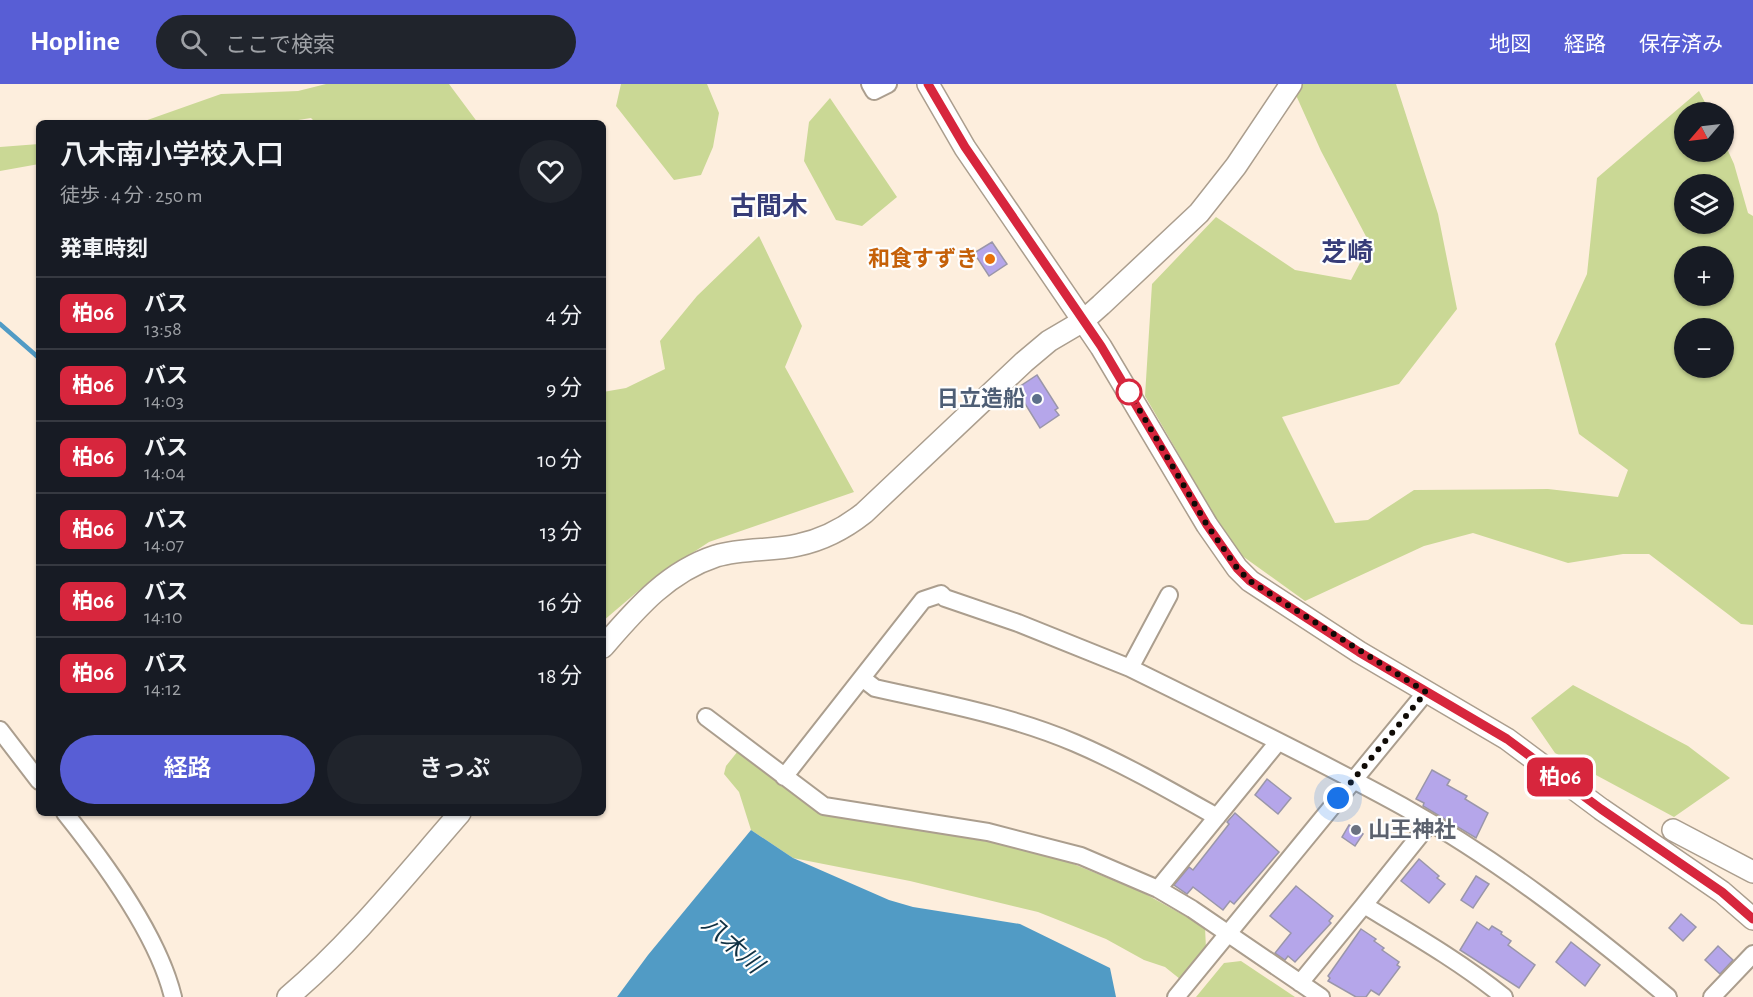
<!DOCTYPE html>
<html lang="ja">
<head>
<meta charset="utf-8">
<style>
  body { margin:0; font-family:"Alegreya Sans","Noto Sans JP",sans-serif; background:#20242c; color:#f1f3f6; height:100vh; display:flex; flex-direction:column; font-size:22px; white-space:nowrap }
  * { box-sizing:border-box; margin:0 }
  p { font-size:20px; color:#9ea1a6 }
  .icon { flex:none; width:33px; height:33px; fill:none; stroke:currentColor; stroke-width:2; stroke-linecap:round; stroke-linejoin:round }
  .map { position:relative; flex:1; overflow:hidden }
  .panel { position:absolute; left:36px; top:36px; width:570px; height:696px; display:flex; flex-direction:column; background:#171b24; border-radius:9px; box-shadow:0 2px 4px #0004 }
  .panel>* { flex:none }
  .badge { padding:0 12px; border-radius:9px; font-size:21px; line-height:39px }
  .needle { width:39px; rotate:242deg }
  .tools { position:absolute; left:1674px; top:18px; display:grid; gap:12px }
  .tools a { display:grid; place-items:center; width:60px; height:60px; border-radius:50%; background:#171b24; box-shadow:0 2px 4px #0004; font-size:30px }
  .you { position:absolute; width:30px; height:30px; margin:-15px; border:4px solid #fff; border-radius:50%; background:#1a73e8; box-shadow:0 0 0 9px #1a73e833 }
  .map>.badge { position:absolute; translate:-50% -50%; box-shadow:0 0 0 3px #fff }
  h2 { padding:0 24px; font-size:22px; line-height:54px }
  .round { display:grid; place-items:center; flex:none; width:63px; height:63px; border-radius:32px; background:#20242c }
  .overview { display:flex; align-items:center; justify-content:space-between; height:102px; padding:0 24px }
  h1 { font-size:28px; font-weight:600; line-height:45px }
  .cta { display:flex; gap:12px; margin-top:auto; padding:12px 24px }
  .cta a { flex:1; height:69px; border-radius:36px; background:#585ed5; color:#fff; font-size:24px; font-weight:600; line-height:69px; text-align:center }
  .cta a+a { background:#20242c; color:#f1f3f6 }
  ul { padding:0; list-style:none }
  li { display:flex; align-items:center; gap:18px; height:72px; padding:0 24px; border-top:2px solid #363941 }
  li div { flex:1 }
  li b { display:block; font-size:22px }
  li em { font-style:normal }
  li .badge { min-width:66px; font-weight:700; text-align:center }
  header { display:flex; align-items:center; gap:36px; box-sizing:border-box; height:84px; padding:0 30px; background:#585ed5; color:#fff }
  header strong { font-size:28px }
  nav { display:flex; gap:33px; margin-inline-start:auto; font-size:21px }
  .search { width:420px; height:54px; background:#20242c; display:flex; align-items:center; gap:15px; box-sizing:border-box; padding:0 21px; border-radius:33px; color:#9ea1a6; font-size:22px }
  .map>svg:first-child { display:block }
  .green { fill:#cad895; fill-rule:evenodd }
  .water { fill:#519bc5 }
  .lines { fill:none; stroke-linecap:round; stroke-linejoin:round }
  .stream { stroke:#519bc5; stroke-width:4.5 }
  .building { fill:#b5a6ea; stroke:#9a96a9; stroke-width:1.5 }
  .minor-casing { stroke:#ab9e8e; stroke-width:20 }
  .tertiary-casing { stroke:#ab9e8e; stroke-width:24 }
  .minor { stroke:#fff; stroke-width:16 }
  .tertiary { stroke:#fff; stroke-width:21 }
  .line-casing { stroke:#fff; stroke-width:14 }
  .line { stroke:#d7263d; stroke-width:9 }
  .walk { stroke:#100b06; stroke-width:6; stroke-dasharray:0 10.8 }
  .food-dot { fill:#e8710a; stroke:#fefefe; stroke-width:2 }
  .stop-dot { fill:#fff; stroke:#d7263d; stroke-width:3 }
  .service-dot { fill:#5c6f8a; stroke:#fefefe; stroke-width:2 }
  .worship-dot { fill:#6b7280; stroke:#fefefe; stroke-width:2 }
  .labels { text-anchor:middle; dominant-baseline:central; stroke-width:4.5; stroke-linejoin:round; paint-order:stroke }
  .food-label { font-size:22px; font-weight:bold; fill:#c56008; stroke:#fefefe; text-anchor:end }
  .service-label { font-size:22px; font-weight:bold; fill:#4e5e75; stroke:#fefefe; text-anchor:end }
  .worship-label { font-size:22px; font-weight:bold; fill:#5b616d; stroke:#fefefe; text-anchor:start }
  .water-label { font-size:24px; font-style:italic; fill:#103144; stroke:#fefefe }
  .quarter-label { font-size:26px; font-weight:bold; fill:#373d78; stroke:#fefefe }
</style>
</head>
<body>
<header>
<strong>Hopline</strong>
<div class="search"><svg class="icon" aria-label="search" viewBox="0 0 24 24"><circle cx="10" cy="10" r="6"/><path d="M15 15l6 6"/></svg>ここで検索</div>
<nav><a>地図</a><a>経路</a><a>保存済み</a></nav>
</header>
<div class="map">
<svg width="1753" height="913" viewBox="0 0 1753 913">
  <rect width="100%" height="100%" fill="#fdeedd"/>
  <path class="green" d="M326,0h123l29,39h-162l-5,-5 -32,5h-140l82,-29 77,-3z
    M621,0h86l12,29 -6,34 -12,28 -27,5 -58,-74z
    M1291,0h105l42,130 19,95 -58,75 -117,33 53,106 33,-3 46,-30 134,-1 70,8 10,-27 -49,-36 -24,-90 32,-70 10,-96 102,-87 11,21h-26v40h40v-10l10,22 14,49 5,3v409l-12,-1 -92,-70h-26l-55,9 -95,-30 -49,13 -119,55 -71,-51 -89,-154 7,-112 64,-67 79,53 56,10 19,-36 -49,-93zM1684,100h40v40h-40zM1684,172h40v40h-40zM1684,244h40v40h-40z
    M830,14l67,99 -35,29 -26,-6 -32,-59 5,-39z
    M39,60v20l-39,7v-24z
    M759,152l43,90 -17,41 69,125 -145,50 -59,39 -47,40v-229l23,-4 39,-19 -5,-28 37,-45z
    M1573,601l115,61 42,32 -56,39 -119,-64 -24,-35z
    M738,667l86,63 183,31 49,12 84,34 65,36 1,22 -26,30 -15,-12 -21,-7 -38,-21 -68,-27 -128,-31 -117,-23 -42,-28 -12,-38 -15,-18 2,-8z
    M1241,877l54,36h-99l28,-34z"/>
  <path class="water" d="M751,746l42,28 96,42 24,7 107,17 90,44 6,29h-499l31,-42z"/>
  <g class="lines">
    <path class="stream" d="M0,240l39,34"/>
  </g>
  <path class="building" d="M992,158l15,22 -18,12 -15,-23z
    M1037,291l21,33 -3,2 4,5 -19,13 -24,-39z
    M1432,686l18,10 -3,5 20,11 -2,3 23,14 -12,25 -53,-32 1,-3 -8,-4z
    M1267,695l24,19 -13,16 -23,-19z
    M1235,729l44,39 -45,52 -4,-3 -7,9 -30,-23 -6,7 -13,-9 15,-18 4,3 36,-46 -2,-2z
    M1349,741l14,9 -8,12 -13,-9z
    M1419,775l20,17 -2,2 8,6 -16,19 -28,-22z
    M1476,792l13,8 -16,24 -12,-8z
    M1296,802l37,30 -4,5 2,2 -36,39 -7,-6 -3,4 -10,-7 16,-20 -21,-17z
    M1681,830l15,13 -13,14 -14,-13z
    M1477,838l12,8 3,-4 10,6 -1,2 10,7 -3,4 27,20 -16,23 -59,-38z
    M1361,845l15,10 -2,2 10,7 -2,2 17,12 -2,3 3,2 -21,28 -8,-5 -5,7h-10l-28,-16 2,-3 -2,-2z
    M1571,858l29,23 -15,21 -29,-24z
    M1718,862l15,14 -13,14 -15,-14z"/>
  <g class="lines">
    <defs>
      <path id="minor" d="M870,0l4,7 14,-7
        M1169,511l-39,73c91,45 183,89 272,138 95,53 183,121 266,191
        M862,594l13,10c67,15 137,28 200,55 49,21 96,48 142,74
        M706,633l118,89 164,26 93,24 77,33 34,20 129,88
        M0,646l39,51
        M784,693l139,-177 18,-6 4,4 73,25 112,45
        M65,729c40,50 93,122 108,184
        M1158,805l120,-147
        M1364,821l65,-81
        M1300,899l64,-78c48,29 97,57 140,92
        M1176,913l250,-305
        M1712,913l41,-43"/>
      <path id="tertiary" d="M928,0l37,64 136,199 106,178 30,43 13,13 109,71 148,87 94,70 121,83 31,27
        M603,563c33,-38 64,-75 113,-91 27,-8 56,-5 82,-11 24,-5 47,-17 66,-32l160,-151 25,-21 34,-20 18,-16 98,-92 37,-47 55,-82
        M1673,746l80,42
        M288,913c64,-54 117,-121 172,-184"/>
    </defs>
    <use href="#minor" class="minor-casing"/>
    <use href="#tertiary" class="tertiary-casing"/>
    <use href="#minor" class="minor"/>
    <use href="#tertiary" class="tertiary"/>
  </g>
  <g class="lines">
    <defs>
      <path id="line" d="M928,0l37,63 136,199 106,179 30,43 13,13 109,71 148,87 94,70 121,83 31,27"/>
    </defs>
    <use href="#line" class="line-casing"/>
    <use href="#line" class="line"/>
    <path class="walk" d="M1129,308l78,133 30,43 13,13 25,16 151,95 -88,106"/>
  </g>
  <circle class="food-dot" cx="990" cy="175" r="6"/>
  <circle class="stop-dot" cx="1129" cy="308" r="12"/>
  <circle class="service-dot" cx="1037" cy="315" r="6"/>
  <circle class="worship-dot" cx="1356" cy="746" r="6"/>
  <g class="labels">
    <g class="food-label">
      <text x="978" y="175">和食すずき</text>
    </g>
    <g class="service-label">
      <text x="1025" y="315">日立造船</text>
    </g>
    <g class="worship-label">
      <text x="1368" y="746">山王神社</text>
    </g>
    <g class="water-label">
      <text transform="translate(732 861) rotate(42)">八木川</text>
    </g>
    <g class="quarter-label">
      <text x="769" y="123">古間木</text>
      <text x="1347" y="169">芝崎</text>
    </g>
  </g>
</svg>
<div class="tools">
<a><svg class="needle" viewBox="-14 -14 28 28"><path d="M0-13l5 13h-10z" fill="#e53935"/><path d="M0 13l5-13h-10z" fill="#9ea1a6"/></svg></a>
<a><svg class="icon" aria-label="layers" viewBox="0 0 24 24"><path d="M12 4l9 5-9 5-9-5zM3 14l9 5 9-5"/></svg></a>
<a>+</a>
<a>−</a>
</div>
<div class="you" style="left:1338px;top:714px"></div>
<b class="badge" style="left:1560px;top:693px;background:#d7263d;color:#fff">柏06</b>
<section class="panel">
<div class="overview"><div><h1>八木南小学校入口</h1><p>徒歩 · 4 分 · 250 m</p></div><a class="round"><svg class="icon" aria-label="heart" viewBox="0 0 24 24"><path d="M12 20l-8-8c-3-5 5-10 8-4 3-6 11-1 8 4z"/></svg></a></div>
<h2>発車時刻</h2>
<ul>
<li><span class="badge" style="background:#d7263d;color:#fff">柏06</span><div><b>バス</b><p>13:58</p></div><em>4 分</em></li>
<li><span class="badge" style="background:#d7263d;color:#fff">柏06</span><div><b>バス</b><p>14:03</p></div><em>9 分</em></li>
<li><span class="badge" style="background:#d7263d;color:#fff">柏06</span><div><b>バス</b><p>14:04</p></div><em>10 分</em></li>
<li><span class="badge" style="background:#d7263d;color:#fff">柏06</span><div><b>バス</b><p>14:07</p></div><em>13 分</em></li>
<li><span class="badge" style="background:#d7263d;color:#fff">柏06</span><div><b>バス</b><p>14:10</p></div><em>16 分</em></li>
<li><span class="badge" style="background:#d7263d;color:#fff">柏06</span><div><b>バス</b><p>14:12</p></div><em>18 分</em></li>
</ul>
<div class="cta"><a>経路</a><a>きっぷ</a></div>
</section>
</div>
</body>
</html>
